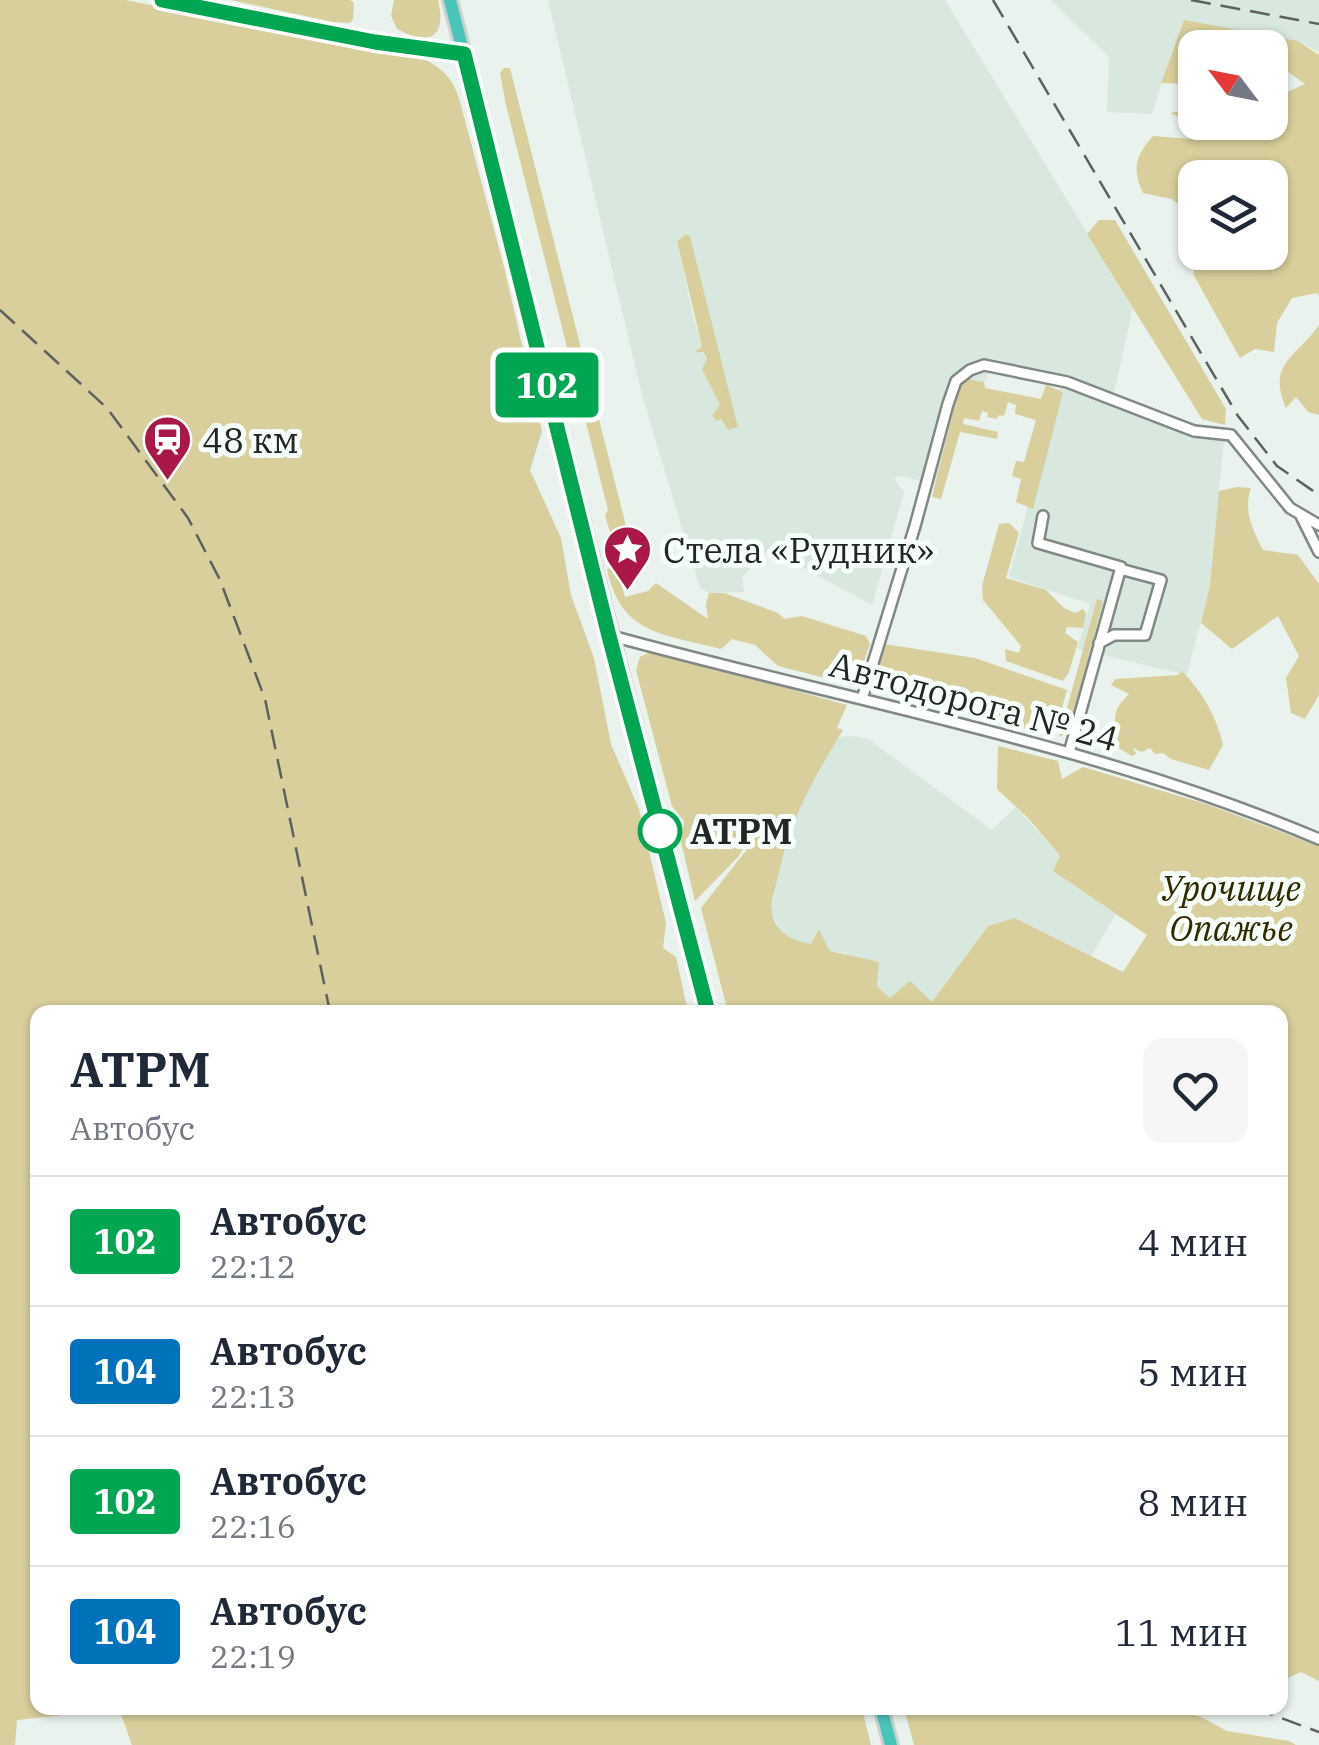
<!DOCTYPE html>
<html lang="ru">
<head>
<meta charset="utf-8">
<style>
  body { margin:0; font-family:"IBM Plex Serif",serif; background:#f6f6f7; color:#1f2937; height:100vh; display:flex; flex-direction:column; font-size:38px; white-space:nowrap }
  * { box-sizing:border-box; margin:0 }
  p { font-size:32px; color:#747a83 }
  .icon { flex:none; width:55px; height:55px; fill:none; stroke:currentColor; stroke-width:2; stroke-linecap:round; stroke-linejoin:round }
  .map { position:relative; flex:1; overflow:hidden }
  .side { position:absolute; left:30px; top:1005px; width:1258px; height:710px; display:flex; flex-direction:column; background:#fff; border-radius:20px; box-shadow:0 2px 8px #0004 }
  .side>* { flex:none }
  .badge { padding:0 20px; border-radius:8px; font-size:35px; line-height:65px }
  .needle { width:65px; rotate:302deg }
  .tools { position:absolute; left:1178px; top:30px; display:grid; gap:20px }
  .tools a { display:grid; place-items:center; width:110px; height:110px; border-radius:20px; background:#fff; box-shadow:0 2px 8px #0004; font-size:50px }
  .map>.badge { position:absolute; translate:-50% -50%; box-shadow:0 0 0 5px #fff }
  .round { display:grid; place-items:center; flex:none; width:105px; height:105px; border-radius:20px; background:#f6f6f7 }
  .overview { display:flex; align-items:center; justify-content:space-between; height:170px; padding:0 40px }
  h1 { font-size:48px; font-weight:700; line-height:75px }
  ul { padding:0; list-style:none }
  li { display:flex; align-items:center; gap:30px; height:130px; padding:0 40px; border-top:2px solid #e0e1e3 }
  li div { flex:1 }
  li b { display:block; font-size:38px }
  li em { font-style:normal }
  li .badge { min-width:110px; font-weight:700; text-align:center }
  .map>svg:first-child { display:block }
  .built { fill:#d8e8de; fill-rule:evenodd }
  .green { fill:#d8cf9c }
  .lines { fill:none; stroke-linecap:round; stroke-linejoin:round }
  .minor-casing { stroke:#818984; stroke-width:14 }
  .highway-casing { stroke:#cfcfcf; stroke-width:18 }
  .minor { stroke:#fff; stroke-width:9 }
  .highway { stroke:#47c5bb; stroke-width:12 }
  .rail { stroke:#5c615e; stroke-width:2.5; stroke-dasharray:20 10; stroke-linecap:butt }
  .line-casing { stroke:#fff; stroke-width:22 }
  .line { stroke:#00a651; stroke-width:15 }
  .stop-dot { fill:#fff; stroke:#00a651; stroke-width:5 }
  .labels { text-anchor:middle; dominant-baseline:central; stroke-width:10; stroke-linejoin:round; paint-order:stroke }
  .poi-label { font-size:35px; fill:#232624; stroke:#f6fff9; text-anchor:start }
  .street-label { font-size:35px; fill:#232624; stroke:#f6fff9 }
  .stop-label { font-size:35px; font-weight:bold; fill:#232624; stroke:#f6fff9; text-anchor:start }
  .park-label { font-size:35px; font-style:italic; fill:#312900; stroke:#f6fff9 }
</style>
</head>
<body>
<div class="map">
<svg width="1319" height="1745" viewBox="0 0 1319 1745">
  <rect width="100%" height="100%" fill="#e9f2ec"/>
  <path class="built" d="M548,0h397l188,308 -21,94 112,37 -14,146 -23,90 -110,-26 13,-45 -81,-27 51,-191 -71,-14 -5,10 -18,-3 -7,9 -24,97 -33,-9 -8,2 10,14 -32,113 -103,-56 -27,28 2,15 -35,1 -9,-5 -58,-193zM686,234l4,1 47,191h-11l-4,-4 -1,-16 -12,-23 -2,-25 -10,-9 6,-2 -10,-30 -16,-77z
    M1051,0h268v52l-21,-11 -124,2 -22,71 -45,-2 2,-55z
    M847,736l20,2 125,92 24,-23 44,49 -6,16 62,42 -25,42 -76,-38 -27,8 -56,76 -42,-4 -45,-45 -15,-2 -11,-21 -8,15 -18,-4 -14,-12 -8,-19 14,-69 24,-54 29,-49z"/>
  <path class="green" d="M0,0h125l297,58c21,11 29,18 37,40l45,169 38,164 -12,39 31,68 10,57 23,63 17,86 28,65 27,114 -3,25 13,9 12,55h-650v696h828l-2,9 7,28h-739l-13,-36 -102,11 -2,25h-15z
    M231,0h119l4,3 -1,16 -3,4 -17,-1z
    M394,0h44c9,37 -8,47 -41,29l-6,-13z
    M1184,20l114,21 21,14v241l-2,-3 -25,5 -15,25 -3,29 -19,-3 -15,9 -47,-84 6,-21 71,-1v-74h-75v36l-24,-15 -28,-6c-11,-24 -8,-37 10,-57l39,3 3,-15 -25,-11 25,-4v13h75v-22l35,-16 -25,-18 -10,-2v-16h-75v36l-34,-1z
    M504,68h6l115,454 4,28 -5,2 -9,-5 -10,-31 3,-6 -102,-405 -6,-32z
    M1099,220h16l111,189 -1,16 -23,-6 -115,-185z
    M686,234l4,2 48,191 -10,3 -7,-11 -4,2 -5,-5 8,-11 -18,-36 5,-11 -4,-6h-8l7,-6 -25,-105z
    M1319,325v90l-11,-3 -12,-15 -10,11c-19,-45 9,-49 33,-83z
    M966,379l18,3 1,6 56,11 5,-14 17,7 -30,117 -17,-7 5,-23 -9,-3 4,-15 8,1 12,-42 -21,-6 1,-9 -8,-3 -4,14 -5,-1 -2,4 -10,-2 1,-4 -6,-2 -3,10 -15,-3 -1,6 35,8 -1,7 -37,-7 -19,67 -9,-2 27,-109z
    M1237,487l14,1c-8,22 2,43 12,62l35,5 21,29v111l-14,24 -14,-6 -5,-35 13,-22 -21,-40 -46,33 -31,-26 9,-38 9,-94z
    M1009,523l10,10 -13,45 40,12 18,18 11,5 8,-4 3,5 -3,14 -16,-1 -2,6 13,9 -9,30 -6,9 -57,-20 -1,-12 14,4 2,-7 -38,-46 -1,-14 17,-62z
    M616,567l10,3 4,13 -8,3 3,11 23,-6 8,-8 52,36 -2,-15 3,-11h15l54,20 6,6 18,-3 64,20 4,8 -13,37 -8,3 -71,-18 -23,-21 -23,-6 -11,10c-56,-15 -100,-13 -114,-80z
    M1097,599l6,2 -33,126 -3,6 -8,4z
    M884,644l91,14 92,32 -13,46 -168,-43c-13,-13 -8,-33 -2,-49z
    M653,651l194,54 -10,23 6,2c-32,53 -53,89 -66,151 -2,9 -7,22 -5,31 3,21 21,29 39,32l8,-15 11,22 49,11 -2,24 13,12 20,-17 22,21 56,-76 27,-8 108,54 24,-37 -94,-64 7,-15 -31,-37 -32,-30 1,-43 60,15 4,18 21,-12 126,38 110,41v835l-18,-9 -21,10v-670h-552l-27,-104 51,-65 -3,-4 -11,18 -43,44 -14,-59 3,-21 -12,-15 -36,-136 4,-13z
    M1182,671c21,22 34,44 41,74l-14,25 -38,-11 -8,-6 -8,1 -5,-6 -8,4 -9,-4 3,6 -4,2 -23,-14c13,-23 -3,-26 20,-48l-18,-9 4,-6 63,-4z
    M904,1708h264l33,9 26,14 62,10 7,4h-382z"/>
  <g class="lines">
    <defs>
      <path id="minor" d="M162,0l213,42 89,12
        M1043,516l-5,27 83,24 -52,186
        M1301,516l18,36
        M612,636c236,65 480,107 707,203
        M1099,643l15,-8h31l16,-55 -41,-11
        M862,699l53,-173 33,-122 8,-23 14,-11 14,-5 83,17 127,49 37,4 59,73 29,17"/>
      <path id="highway" d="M450,0l258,1012
        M881,1708l10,37"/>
    </defs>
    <use href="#minor" class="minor-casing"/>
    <use href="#highway" class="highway-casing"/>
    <use href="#minor" class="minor"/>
    <use href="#highway" class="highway"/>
    <path class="rail" d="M993,0l245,416 39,50 42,29
      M1191,0l128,24
      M0,310l107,98 81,110 32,62 45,119 65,313
      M1254,1708l65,24"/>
  </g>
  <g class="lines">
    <defs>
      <path id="line" d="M162,0l213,42 89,12 145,582 99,376"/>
    </defs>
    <use href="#line" class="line-casing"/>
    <use href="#line" class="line"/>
  </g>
  <defs>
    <symbol id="station-pin" viewBox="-11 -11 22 30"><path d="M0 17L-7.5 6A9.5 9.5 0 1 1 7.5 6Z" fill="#ab1746" stroke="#f6fff9"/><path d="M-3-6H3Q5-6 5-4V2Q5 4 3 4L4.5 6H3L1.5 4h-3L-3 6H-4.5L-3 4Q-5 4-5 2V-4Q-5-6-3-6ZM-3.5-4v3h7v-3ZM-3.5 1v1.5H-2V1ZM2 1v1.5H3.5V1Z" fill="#fff"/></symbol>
    <symbol id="sight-pin" viewBox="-11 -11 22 30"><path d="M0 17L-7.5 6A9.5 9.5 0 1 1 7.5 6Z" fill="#ab1746" stroke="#f6fff9"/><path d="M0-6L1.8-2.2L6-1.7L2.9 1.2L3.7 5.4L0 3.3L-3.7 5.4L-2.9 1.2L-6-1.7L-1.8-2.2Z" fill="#fff"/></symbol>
  </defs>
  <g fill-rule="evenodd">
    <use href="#station-pin" x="140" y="412" width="55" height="75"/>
    <use href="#sight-pin" x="600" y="522" width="55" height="75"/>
  </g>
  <circle class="stop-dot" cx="660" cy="831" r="20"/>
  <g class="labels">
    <g class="poi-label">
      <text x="202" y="440">48 км</text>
      <text x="663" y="550">Стела «Рудник»</text>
    </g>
    <g class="street-label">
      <text transform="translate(974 701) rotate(15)">Автодорога № 24</text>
    </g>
    <g class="stop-label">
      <text x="690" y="831">АТРМ</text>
    </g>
    <g class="park-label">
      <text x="1231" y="888">Урочище<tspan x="1231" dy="40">Опажье</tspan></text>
    </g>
  </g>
</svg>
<div class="tools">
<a><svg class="needle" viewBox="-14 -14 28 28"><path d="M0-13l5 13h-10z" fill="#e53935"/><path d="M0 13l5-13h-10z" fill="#747a83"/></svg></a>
<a><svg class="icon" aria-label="layers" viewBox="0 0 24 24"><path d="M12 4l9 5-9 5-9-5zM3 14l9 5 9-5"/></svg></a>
</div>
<b class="badge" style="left:547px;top:385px;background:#00a651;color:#fff">102</b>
<section class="side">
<div class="overview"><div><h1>АТРМ</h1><p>Автобус</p></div><a class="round"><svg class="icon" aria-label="heart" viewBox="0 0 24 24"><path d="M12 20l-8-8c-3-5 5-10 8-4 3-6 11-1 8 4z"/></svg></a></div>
<ul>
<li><span class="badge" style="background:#00a651;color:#fff">102</span><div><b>Автобус</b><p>22:12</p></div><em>4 мин</em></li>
<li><span class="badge" style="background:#0072bc;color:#fff">104</span><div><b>Автобус</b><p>22:13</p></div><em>5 мин</em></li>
<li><span class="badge" style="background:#00a651;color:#fff">102</span><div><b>Автобус</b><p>22:16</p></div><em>8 мин</em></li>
<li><span class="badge" style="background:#0072bc;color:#fff">104</span><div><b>Автобус</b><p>22:19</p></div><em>11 мин</em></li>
</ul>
</section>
</div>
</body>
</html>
